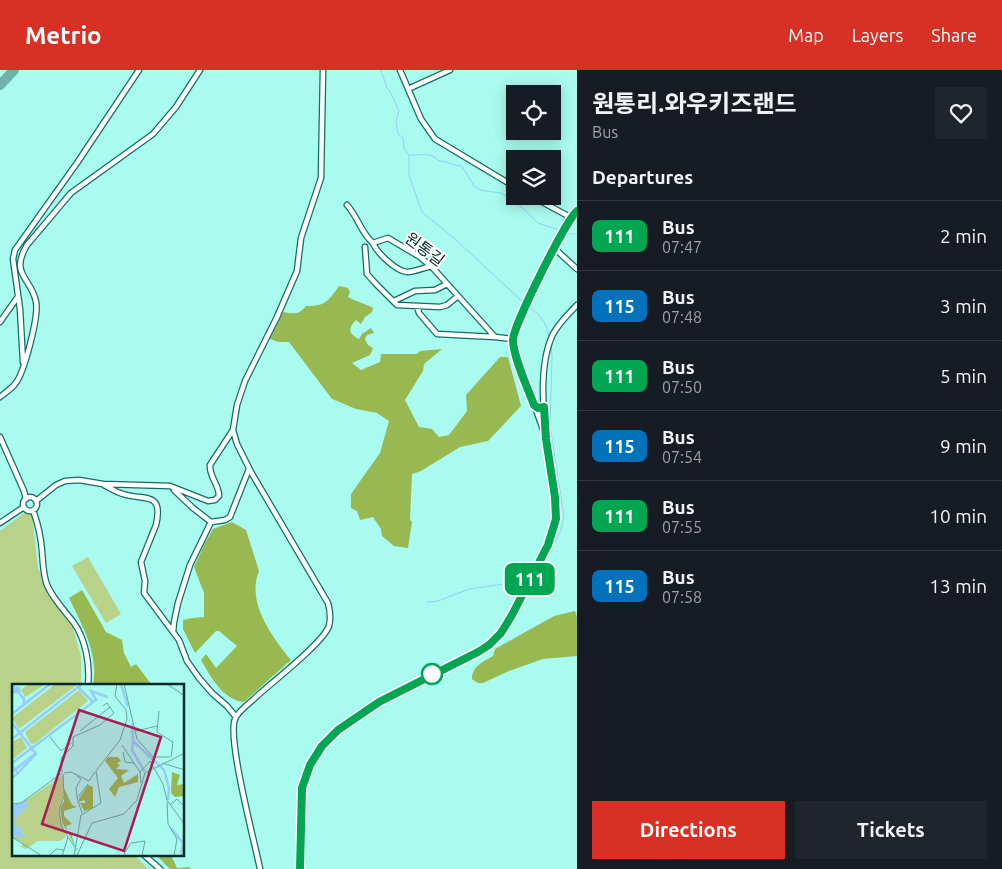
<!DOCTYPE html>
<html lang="en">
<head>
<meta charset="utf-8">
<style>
  body { margin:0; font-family:Ubuntu,"Noto Sans KR",sans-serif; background:#20242c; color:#f1f3f6; height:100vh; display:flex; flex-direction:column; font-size:19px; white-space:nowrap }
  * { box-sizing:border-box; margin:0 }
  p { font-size:16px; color:#9ea1a6 }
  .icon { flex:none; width:28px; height:28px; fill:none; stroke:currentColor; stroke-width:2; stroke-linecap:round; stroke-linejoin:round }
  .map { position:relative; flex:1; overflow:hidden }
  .sheet { display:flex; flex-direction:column; background:#171b24; width:425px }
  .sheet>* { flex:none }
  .badge { padding:0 10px; border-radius:8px; font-size:18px; line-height:32px }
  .controls { position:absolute; left:506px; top:15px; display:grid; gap:10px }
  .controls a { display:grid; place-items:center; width:55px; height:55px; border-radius:0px; background:#171b24; box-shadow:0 2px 12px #0003; font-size:25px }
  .map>.badge { position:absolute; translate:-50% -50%; box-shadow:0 0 0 2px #fff }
  h2 { padding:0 15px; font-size:19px; line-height:45px }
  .round { display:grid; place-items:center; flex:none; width:52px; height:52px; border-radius:0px; background:#20242c }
  .headline { display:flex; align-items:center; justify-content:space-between; height:85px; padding:0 15px }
  h1 { font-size:24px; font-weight:700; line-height:38px }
  .action { display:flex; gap:10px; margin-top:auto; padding:10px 15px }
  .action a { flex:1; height:58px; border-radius:0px; background:#d93025; color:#fff; font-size:20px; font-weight:700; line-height:58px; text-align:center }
  .action a+a { background:#20242c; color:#f1f3f6 }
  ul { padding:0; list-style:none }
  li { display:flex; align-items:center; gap:15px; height:70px; padding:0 15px; border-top:1px solid #363941 }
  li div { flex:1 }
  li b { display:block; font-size:19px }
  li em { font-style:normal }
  li .badge { min-width:55px; font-weight:700; text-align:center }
  header { display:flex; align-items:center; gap:30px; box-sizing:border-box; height:70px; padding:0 25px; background:#d93025; color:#fff }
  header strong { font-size:24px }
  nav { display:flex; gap:28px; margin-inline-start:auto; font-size:18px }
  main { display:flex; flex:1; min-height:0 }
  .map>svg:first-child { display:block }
  .green { fill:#b8d289 }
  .forest { fill:#98b952 }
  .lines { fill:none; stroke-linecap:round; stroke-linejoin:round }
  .stream { stroke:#98ccf7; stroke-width:1 }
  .taxiway { stroke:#70b2aa; stroke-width:10 }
  .minor-casing { stroke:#106e65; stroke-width:7 }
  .minor { stroke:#fff; stroke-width:4.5 }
  .line-casing { stroke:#fff; stroke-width:11 }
  .line { stroke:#00a651; stroke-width:8 }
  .stop-dot { fill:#fff; stroke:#00a651; stroke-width:2.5 }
  .labels { text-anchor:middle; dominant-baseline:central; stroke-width:4; stroke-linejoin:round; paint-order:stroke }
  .street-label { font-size:16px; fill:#052925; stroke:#fff }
  .inset-river { fill:none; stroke:#98ccf7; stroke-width:2.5 }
  .inset-road { fill:none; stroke:#67a79e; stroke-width:1 }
  .view { fill:#ab1b53; fill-opacity:0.15; stroke:#ab1b53; stroke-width:2.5 }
  .inset-edge { fill:none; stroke:#052925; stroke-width:2.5 }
</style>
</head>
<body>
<header>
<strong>Metrio</strong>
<nav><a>Map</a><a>Layers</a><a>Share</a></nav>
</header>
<main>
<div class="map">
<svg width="577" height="799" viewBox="0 0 577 799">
  <rect width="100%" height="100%" fill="#a9fbef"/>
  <path class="green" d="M24,443l8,1 6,54 12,29 22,28 9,31v29h-67v170h121l13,14h-148v-338z
    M88,487l33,57 -15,9 -34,-57z"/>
  <path class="forest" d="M339,216l9,2 2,4 -2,5c9,5 16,6 25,11l-1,4 -7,5 -4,7 -5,-4c-9,9 -7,14 3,19l3,-5 9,-6 3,5 -7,2 -2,4 3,6 5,3 -3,7 -18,8 9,7 19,-8 1,-8h36l3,-3 22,-2 -18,15 -1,7 -18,29 14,27 13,2 7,8 10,-2 18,-24 -1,-16 34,-38h8l13,49 -33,35 -28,6 -39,24 -9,3 -2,46 2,2 -4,26 -14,-2 -12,-10 -1,-7 -8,-12 -13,3 -3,-9 -6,-3v-14l29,-41 9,-32 -12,-8 -21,-4 -24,-10 -43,-57h-11l-8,-3 13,-27c11,2 16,3 23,-6 20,0 22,-5 33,-20z
    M232,452l14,8 13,41c-13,31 13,66 32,89l-47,42c-20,-1 -34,-26 -43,-42l5,-6 10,14 21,-22 -18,-15h-3l-21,22 -12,-24v-9l9,-2 12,-1v-24l-10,-26 11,-24 8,-14z
    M82,520l24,42 16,8 2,13 7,14 5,-3 16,21h-59c6,-31 -11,-60 -24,-87z
    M575,541l2,6v39l-34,3 -34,12 -26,12h-5l-6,-4c0,-13 11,-17 21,-23l2,-7 59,-33z
    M156,785h15l6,13 12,-1 2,2h-21z"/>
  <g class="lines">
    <path class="stream" d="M381,0l6,18 4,5 8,18 -3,10 2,13 5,4 1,11 5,6c11,1 22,-4 30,6 9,0 14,5 23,5l12,20 6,4 21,3 14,8 23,22 24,8
      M409,85v20l13,37 34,28 68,63
      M566,163l4,1h7
      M527,236c13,8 20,16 22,32
      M530,511l6,-2 25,-49 3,-14 -14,-90 2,-69 -1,-10
      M427,532l11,-1 31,-12 57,-8"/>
    <path class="taxiway" d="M0,15l14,-15"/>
    <defs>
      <path id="minor" d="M400,0l21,49 14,20 80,48
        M408,19l42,-19
        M531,126l39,21
        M347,135c11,12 14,28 26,38l15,-5 32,19 12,10 63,70 18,2
        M373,173c4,10 23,28 34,29 8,0 16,-4 24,-6
        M365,177l2,27 10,11 20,20 43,2 7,-2 11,-9
        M554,178l23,21
        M394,231l21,-10 20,-1 12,-6
        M417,236l2,7 18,21 58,3
        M0,252l17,-24
        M23,292l-3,-53 -7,-50 2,-9 62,-87 62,-93
        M0,327c5,-4 11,-8 15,-13 9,-10 24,-68 21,-82 -4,-24 -27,-27 -9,-57l44,-52 82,-59 23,-27 24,-37
        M535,337l9,25
        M544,337l-6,1 -4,-3c-6,-16 -21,-49 -21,-65 0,-14 53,-120 64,-130
        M0,367l24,54 2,8
        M104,415c6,3 12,7 19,9 20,7 41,-4 33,31l-15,37 4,19 -1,12 29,39
        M174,420l19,18 18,14 14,-2 5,-3 19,-48
        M23 434a7 7 0 1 1 14 0a7 7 0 1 1-14 0Z
        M36,431l20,-16 9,-4 14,-1 24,4 67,2 38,15 7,-1 4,-4c0,-12 -10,-19 -9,-31l23,-35
        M33,440c5,14 8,27 9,41 1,12 1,23 5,34 6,14 18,26 27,38 12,17 16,42 14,62
        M211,452l-21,43 -12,38 -4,19 -1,10 6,8 8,21 12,17 13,15 15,13 9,11
        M0,453l24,-16
        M144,785l16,14
        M260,799c-5,-26 -33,-130 -25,-150 3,-8 14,-15 21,-22 15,-14 67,-54 73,-71 2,-8 1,-16 -1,-23l-77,-131 -14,-28 -4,-14 4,-25 8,-24 32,-64 20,-46 4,-33 20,-60 2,-108
        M300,799c3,-30 -4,-65 6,-94 19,-55 93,-84 141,-108 16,-8 36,-15 49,-28 7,-7 12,-16 16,-25 6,-11 11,-23 17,-34 11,-19 24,-40 27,-62 2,-19 -3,-38 -6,-57 -6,-35 -13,-94 3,-127 6,-11 15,-20 24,-29"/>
    </defs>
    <use href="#minor" class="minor-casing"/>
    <use href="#minor" class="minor"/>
  </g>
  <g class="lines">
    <defs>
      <path id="line" d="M300,799l2,-81 8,-23 12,-19 16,-16 41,-28 99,-50 11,-7 12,-12 11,-18 36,-70 8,-26 -1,-22 -9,-58 -2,-32 -6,1 -4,-3c-6,-16 -21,-49 -21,-65 0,-14 53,-120 64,-129"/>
    </defs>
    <use href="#line" class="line-casing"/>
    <use href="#line" class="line"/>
  </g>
  <circle class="stop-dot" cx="432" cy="604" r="10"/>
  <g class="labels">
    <g class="street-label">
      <text transform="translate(425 179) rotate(37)">원통길</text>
    </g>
  </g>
  <g transform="translate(12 614)">
    <rect width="172" height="172" fill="#a9fbef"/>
    <path d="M16,0h18l-21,13 -4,-7zM43,0h23l-59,45 -7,-11zM67,6l9,11 -54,43 -4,-1 -5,-11zM9,53l6,11 -15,12v-18zM51,91v22l-5,12 8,28 -6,4h-22l-12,8 -5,-2 2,-4 -11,-6v-32l10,-2z" fill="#b8d289"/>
    <path d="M96,73h10l3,4 -4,2 3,2 -4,4 13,1 -8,6 3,7 14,-9v8l-19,5 -4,10 -6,-8 9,-11 -13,-17zM160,88l8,3 -3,10 7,-1v12l-9,1 -4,-4zM76,101l5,2v21l-9,3 -4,-8h6l-2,-3 -5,2v-4zM52,104l8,17 5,2 -13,4v5l8,8 -6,2 1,6 4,1 4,13 -13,-24 -2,-14 4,-7z" fill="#98b952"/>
    <path d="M15,116l-2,5 5,-1 -16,16 2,6 3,3 2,-4v7l5,4 -12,1 -2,-31z" fill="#98ccf7"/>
    <path class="inset-river" d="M0,0l12,15v6M109,0l7,23M66,3l15,15M3,4h4v4h-5zM0,30l38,-30M0,39l24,31 -18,19M120,39l1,18 31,29 5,18 -1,12M0,55l70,-55M121,58l-1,8 13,22M0,79l84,-63 -5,-9 17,6M0,82l6,7 -6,5M0,88l24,-19M159,144l12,15 -2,13"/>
    <path class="inset-road" d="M112,0l13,55 16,18M155,0l18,12M147,27l-2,21 16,10 -2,15M68,47l30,-24M124,47l21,-5M38,53l11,14 10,-8M110,61l18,27M111,68l2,10 9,1M142,73h16M138,77l13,23 4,16 18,25M150,79l23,7M50,88l-1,-14 12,-12v-9l27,-12 14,-12 -7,-10 -4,3M52,89l7,-1 18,9 6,-9M51,90l1,22 -5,13 2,16 7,12 -4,13M129,99l-1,-11 10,-11M65,113l-1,-9 5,-9 -4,-3M155,118l1,22 9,15 -3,17M0,120l9,-1 41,-30M158,121l7,-6 8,8M70,129l-5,-15 11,-14M0,153l30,19M56,153l9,13M65,171l15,-32 32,-9 13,-14 8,-27 40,-20M37,172l7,-7 8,1 -2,6M62,172l7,-41 20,-12 -5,-32 24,-31 7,-21 -1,-9 -11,-14 2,-12M111,172l8,-13 14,-2 -3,15"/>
    <path class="view" d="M67,26l82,27 -37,114 -82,-27z"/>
    <rect width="172" height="172" class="inset-edge"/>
  </g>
</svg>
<div class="controls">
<a><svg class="icon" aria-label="locate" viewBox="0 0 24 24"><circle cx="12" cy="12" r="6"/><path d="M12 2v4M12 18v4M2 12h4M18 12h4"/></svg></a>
<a><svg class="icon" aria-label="layers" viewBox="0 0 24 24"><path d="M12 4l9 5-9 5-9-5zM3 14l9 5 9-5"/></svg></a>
</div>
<b class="badge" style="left:530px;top:509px;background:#00a651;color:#fff">111</b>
</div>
<section class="sheet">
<div class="headline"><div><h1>원통리.와우키즈랜드</h1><p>Bus</p></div><a class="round"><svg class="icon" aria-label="heart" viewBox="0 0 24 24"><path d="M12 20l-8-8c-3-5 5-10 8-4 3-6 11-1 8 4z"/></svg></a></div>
<h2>Departures</h2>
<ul>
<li><span class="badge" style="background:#00a651;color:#fff">111</span><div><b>Bus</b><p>07:47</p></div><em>2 min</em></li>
<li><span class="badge" style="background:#0072bc;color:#fff">115</span><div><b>Bus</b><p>07:48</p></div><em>3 min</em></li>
<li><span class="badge" style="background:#00a651;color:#fff">111</span><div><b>Bus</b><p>07:50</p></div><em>5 min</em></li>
<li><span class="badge" style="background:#0072bc;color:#fff">115</span><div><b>Bus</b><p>07:54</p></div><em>9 min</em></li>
<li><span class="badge" style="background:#00a651;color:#fff">111</span><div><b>Bus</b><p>07:55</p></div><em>10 min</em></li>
<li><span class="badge" style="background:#0072bc;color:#fff">115</span><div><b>Bus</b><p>07:58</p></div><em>13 min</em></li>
</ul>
<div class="action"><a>Directions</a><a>Tickets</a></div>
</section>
</main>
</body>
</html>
